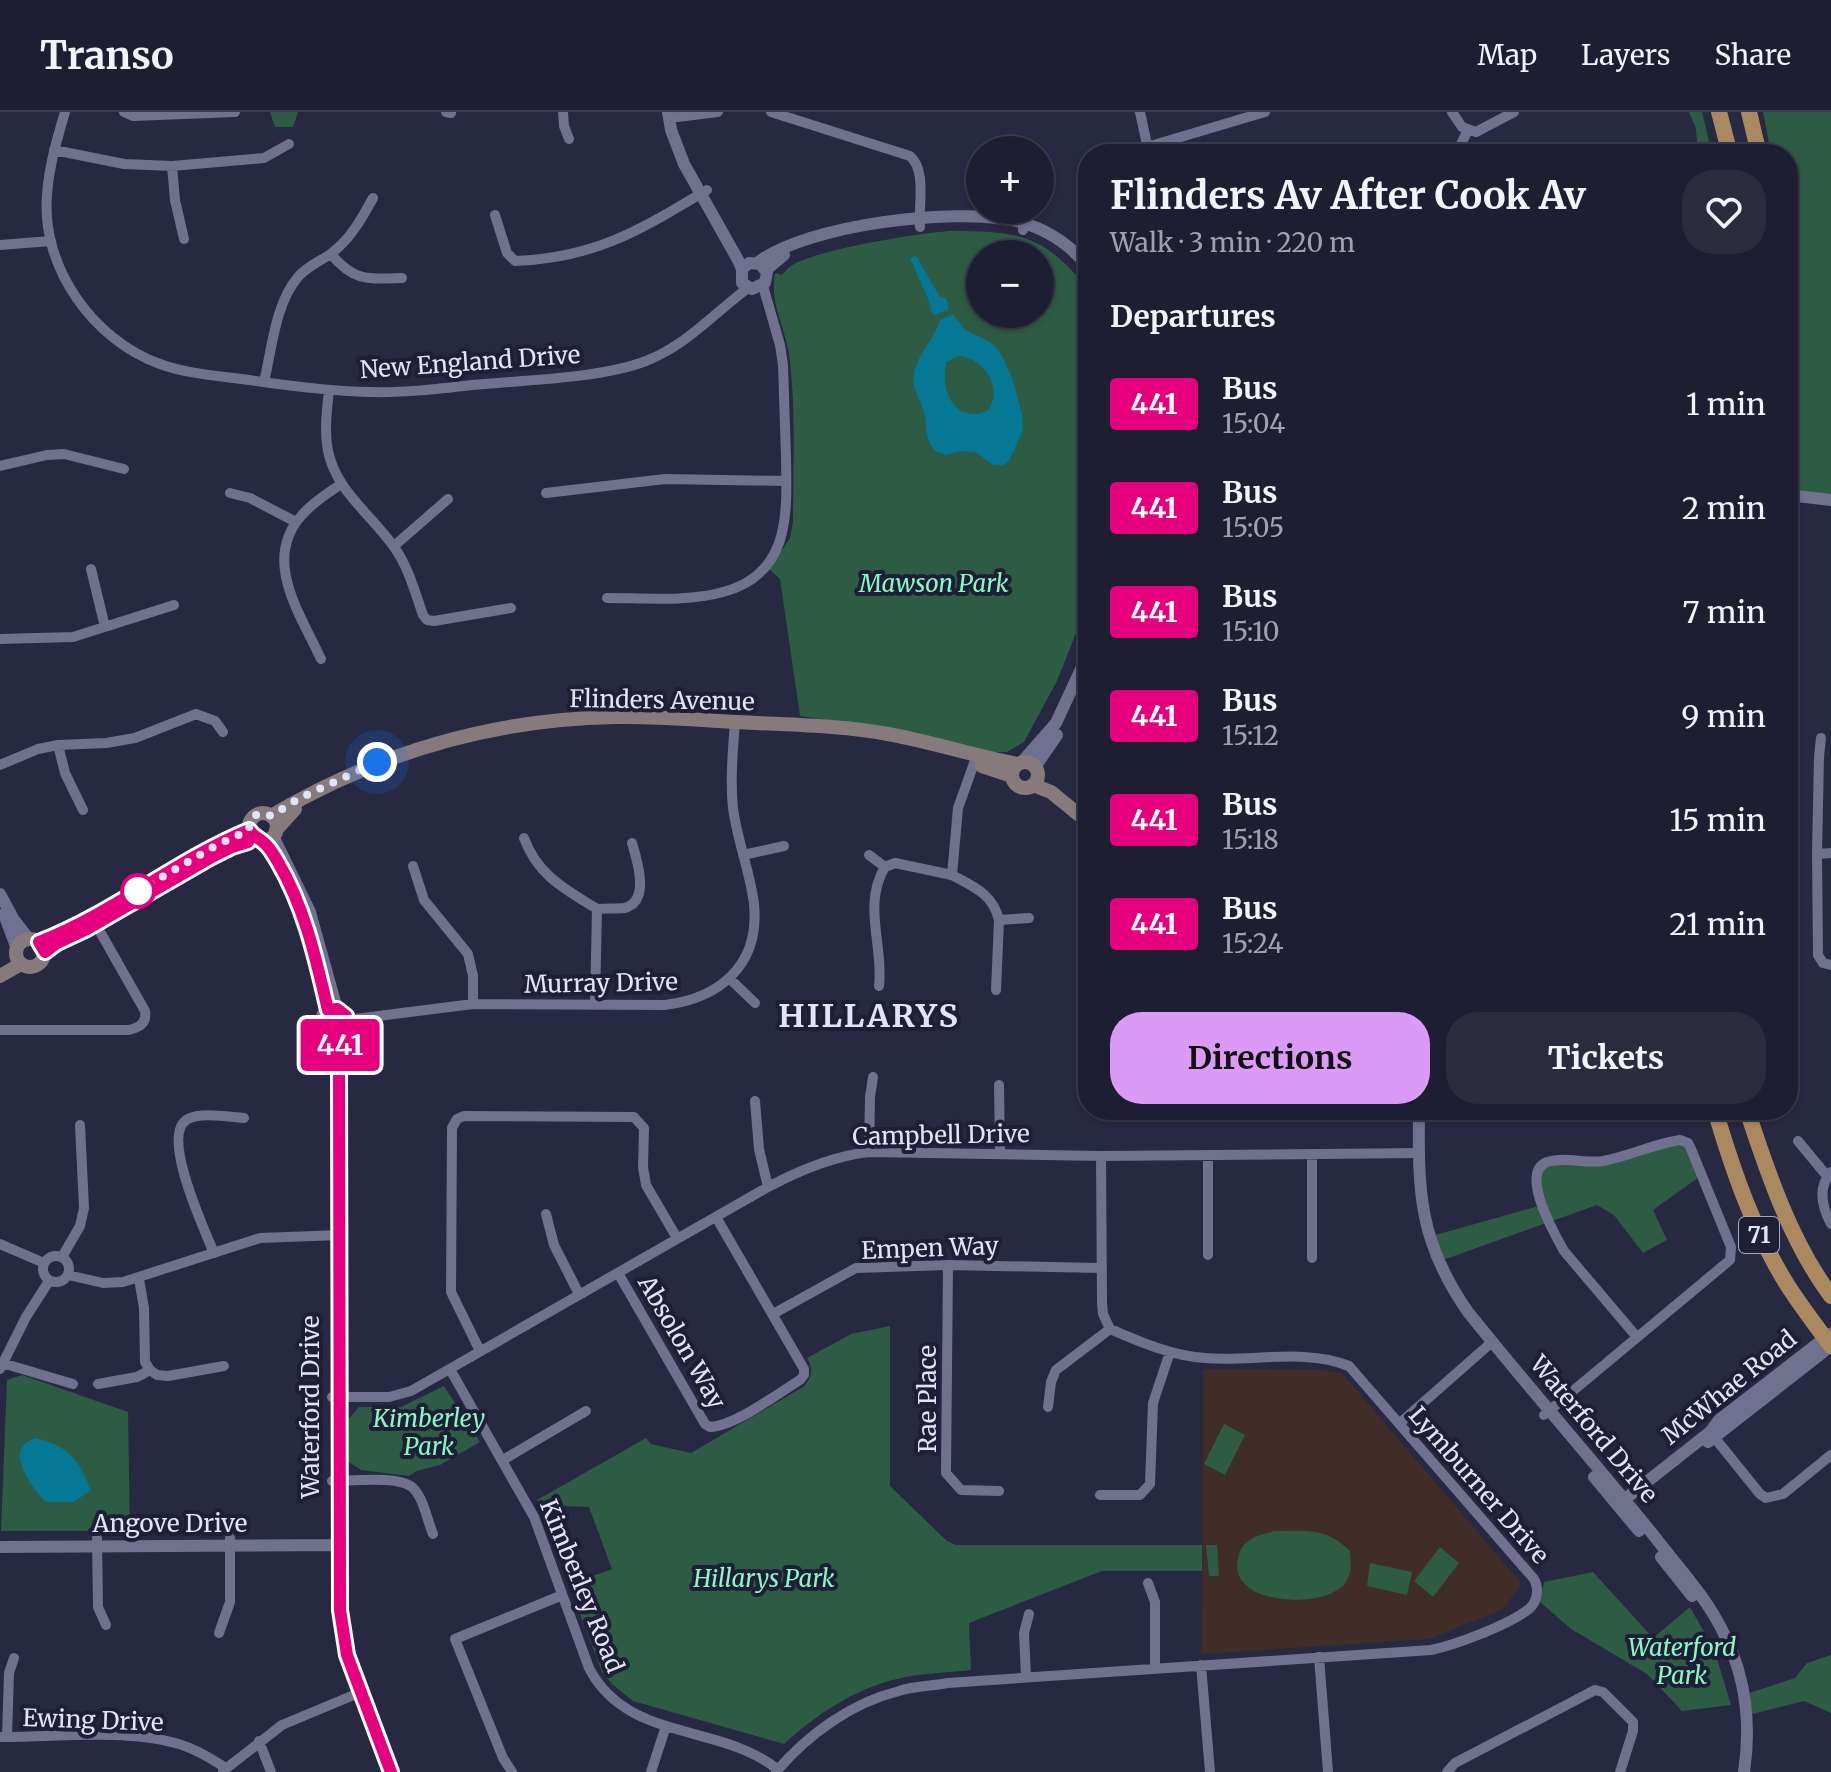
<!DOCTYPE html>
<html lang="en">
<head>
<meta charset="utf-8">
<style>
  body { margin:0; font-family:Merriweather,serif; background:#2a2b3d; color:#f1f3f6; height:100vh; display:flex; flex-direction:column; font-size:30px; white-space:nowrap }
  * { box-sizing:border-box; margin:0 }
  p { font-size:26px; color:#a0a2ab }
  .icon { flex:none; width:44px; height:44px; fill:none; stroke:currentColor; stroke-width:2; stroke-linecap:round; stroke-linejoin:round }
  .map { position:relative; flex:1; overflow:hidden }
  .details { position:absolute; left:1078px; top:32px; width:720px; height:976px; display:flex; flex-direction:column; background:#1d1e31; border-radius:32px; box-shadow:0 2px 6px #0004,0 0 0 2px #3b3c4d }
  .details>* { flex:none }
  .badge { padding:0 16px; border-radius:6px; font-size:28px; line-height:52px }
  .buttons { position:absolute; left:966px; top:24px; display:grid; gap:16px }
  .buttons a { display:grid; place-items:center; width:88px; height:88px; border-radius:50%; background:#1d1e31; box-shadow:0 2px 6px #0004,0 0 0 2px #3b3c4d; font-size:40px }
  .you { position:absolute; width:40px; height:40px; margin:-20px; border:6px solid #fff; border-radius:50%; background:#1a73e8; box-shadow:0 0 0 12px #1a73e833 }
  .map>.badge { position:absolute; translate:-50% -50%; box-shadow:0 0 0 4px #fff }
  h2 { padding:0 32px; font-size:30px; line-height:72px }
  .round { display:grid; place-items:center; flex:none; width:84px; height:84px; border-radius:32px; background:#2a2b3d }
  .summary { display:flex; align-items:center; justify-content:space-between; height:136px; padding:0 32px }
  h1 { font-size:38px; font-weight:700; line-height:60px }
  .cta { display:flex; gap:16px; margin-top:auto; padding:16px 32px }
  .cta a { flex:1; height:92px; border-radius:32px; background:#da9af6; color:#111; font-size:32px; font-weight:700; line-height:92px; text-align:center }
  .cta a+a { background:#2a2b3d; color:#f1f3f6 }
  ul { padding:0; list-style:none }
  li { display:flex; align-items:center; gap:24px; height:104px; padding:0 32px }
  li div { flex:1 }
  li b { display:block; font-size:30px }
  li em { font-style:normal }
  li .badge { min-width:88px; font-weight:700; text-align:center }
  header { display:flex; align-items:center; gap:48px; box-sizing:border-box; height:112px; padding:0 40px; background:#1d1e31; border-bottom:2px solid #3b3c4d }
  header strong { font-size:38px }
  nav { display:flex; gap:44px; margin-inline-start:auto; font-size:28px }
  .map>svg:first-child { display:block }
  .education { fill:#402d27 }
  .green { fill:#2d5b44; fill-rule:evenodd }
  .water { fill:#047894; fill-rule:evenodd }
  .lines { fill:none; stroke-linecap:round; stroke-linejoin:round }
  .minor { stroke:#70718f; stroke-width:10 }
  .tertiary { stroke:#70718f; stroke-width:12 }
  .secondary { stroke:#867a7d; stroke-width:14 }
  .trunk { stroke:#aa8960; stroke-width:16 }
  .line-casing { stroke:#fff; stroke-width:18 }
  .line { stroke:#e6007e; stroke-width:12 }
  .walk { stroke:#e2e3f4; stroke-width:8; stroke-dasharray:0 14.4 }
  .stop-dot { fill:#fff; stroke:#e6007e; stroke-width:4 }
  .labels { text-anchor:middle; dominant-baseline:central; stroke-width:8; stroke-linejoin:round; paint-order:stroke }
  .shield { fill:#1e1e36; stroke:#a7a8bb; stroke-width:2 }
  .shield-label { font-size:22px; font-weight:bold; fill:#e2e3f4 }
  .street-label { font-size:24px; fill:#e2e3f4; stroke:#1e1e36 }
  .park-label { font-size:24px; font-style:italic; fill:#8bf8c2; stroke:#1e1e36 }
  .district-label { font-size:32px; font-weight:bold; letter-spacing:2px; fill:#e2e3f4; stroke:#1e1e36 }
</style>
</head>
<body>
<header>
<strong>Transo</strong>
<nav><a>Map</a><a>Layers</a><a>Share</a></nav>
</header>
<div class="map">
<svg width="1831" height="1660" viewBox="0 0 1831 1660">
  <rect width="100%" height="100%" fill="#272841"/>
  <path class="education" d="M1203,1257l119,1 20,3 180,211 -19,25 -73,30 -228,15z"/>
  <path class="green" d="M270,0h28l-5,15h-18z
    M1689,0h13l10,42h-14l-2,-25z
    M1763,0h68v383l-43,-5v-336h-17z
    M950,119c67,0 95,3 138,59v313l-31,78 -33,61 -17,10h-20l-98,-23 -89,-13 -20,-137 -11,-10 21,-31 3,-16c0,-53 3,-107 -3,-160 -3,-33 -21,-57 -15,-89l7,2c3,-3 5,-7 9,-9 22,-16 128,-33 159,-35zM980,142h60v60h-60z
    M1684,1029l18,34 -49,35 14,30 -24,13 -29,-38 -17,-10 -154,55 -11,-24 114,-32c-21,-58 30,-37 61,-40 21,-2 56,-17 77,-23z
    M890,1214v160l57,55 9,4h246v26h-100l-133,52 2,47c-24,3 -51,3 -74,9 -43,10 -81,36 -113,65l-151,-43 -21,-17 -10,-12 -33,-87 43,-16 -23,-62 -50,-2 -2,-5 109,-62 5,6 40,9 112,-66c9,-10 11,-17 4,-29l44,-24z
    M22,1263l106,37 2,119h-129l6,-151z
    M444,1274l36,56 -40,23 -23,6 -8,5 -48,-6 -14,-9 1,-41 11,-13h42z
    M1224,1312l21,11 -20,40 -21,-11z
    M1275,1419c32,0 51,-4 75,20 1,11 2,22 -4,31 -19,29 -120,24 -108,-24 4,-19 19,-23 37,-27z
    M1206,1433h11l2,31h-10z
    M1440,1435l19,16 -26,34 -19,-16z
    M1370,1451l42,9 -5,23 -40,-9z
    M1593,1460l60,66 37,-31 25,45 16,53 -49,6 -35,-37 -76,-45 -31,-27 4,-20z
    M1831,1543v58l-27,-12 -52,13 -3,-21 46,-15 12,-15z"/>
  <path class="water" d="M916,144l24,41 6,1 3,11 -13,6 -5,-3 -2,-11 -19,-43z
    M953,202l12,16 25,12 10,10 12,25 10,37 1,16 -14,31 -6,4h-9l-19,-13 -14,-1 -15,4 -11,-4c-13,-17 -6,-24 -12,-42 -2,-8 -8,-16 -9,-24 -4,-24 19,-42 26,-65zM958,244c26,1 47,34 29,55 -33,13 -47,-21 -41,-49z
    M36,1326c34,9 42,21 55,52l-17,12h-28c-14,-14 -45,-55 -10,-64z"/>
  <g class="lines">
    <path class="minor" d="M65,0c-8,27 -16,54 -18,83 -6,72 46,145 113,169 27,10 60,12 89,16 40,6 80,11 120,12 35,1 69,-3 103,-7 51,-5 127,-6 174,-24 41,-16 67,-47 102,-73
      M124,0l9,4 102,-4
      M446,0l5,1
      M563,0l1,14 5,13
      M771,0l139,44c17,15 8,50 10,71
      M1140,0l9,42
      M1452,0l10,15 14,5 38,-20
      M669,6l49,-6
      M1147,35l118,-35
      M54,38l70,14 48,2 92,-8 25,-14
      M1456,42l12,-24
      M1660,42l16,-5 15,5
      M172,54l3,34 9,39
      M495,103l12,38 8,8c81,-3 125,-31 192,-71
      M1023,118l4,-20
      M0,133l51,-4
      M331,142c23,28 38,25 71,24
      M264,270c8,-33 11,-78 34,-105 10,-12 24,-16 35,-25 18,-14 29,-34 40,-54
      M329,278c-2,20 -5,41 -1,61 8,40 44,64 66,96 14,19 21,45 29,68l4,5 7,1 77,-13
      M0,354l47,-11 17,-1 60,15
      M230,381l20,5 46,24
      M546,381l119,-14 121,2
      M394,434l54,-47
      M91,457l14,58
      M607,486c35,0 82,4 116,-6 68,-18 64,-79 63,-135 -1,-31 -2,-62 -3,-92l-3,-20 -17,-59
      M0,527l73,-2 101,-32
      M321,547c-20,-44 -60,-99 -19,-144 11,-13 25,-21 39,-31
      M58,633l7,28 18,37
      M977,643l-19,53 -6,67c22,12 41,19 47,45l-3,70
      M0,653l38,-16 20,-4 48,-2 29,-5 61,-24 19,7 8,11
      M524,726c14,38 41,51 73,71l-2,96
      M1831,741l-14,1 1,101 5,8 8,2
      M1817,742l2,-97 2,-19
      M743,743l41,-9
      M869,743l16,12
      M413,754l11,34 44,54 5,22v28
      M597,797c9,-1 19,0 27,-1 27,-6 13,-48 8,-65
      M999,808l30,-2
      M730,867l25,24
      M879,874c5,-39 -17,-81 6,-119l10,-4 57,12
      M347,908l126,-16 192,1c56,-7 95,-41 89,-101 -4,-33 -17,-64 -21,-96 -3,-28 0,-59 2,-86
      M0,918h128c11,-2 19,-7 17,-19l-51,-90
      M999,973l1,67
      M755,989l4,48 9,38
      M1798,1029l29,35
      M869,1040l1,-55 3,-20
      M1208,1043v100
      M1312,1043v103
      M1831,1060c-14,16 -9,35 0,52
      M546,1102l8,31 25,49
      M0,1132l44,19
      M214,1141c-9,-22 -55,-120 -26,-134 14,-7 41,-2 56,-1
      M43 1157a13 13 0 1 1 26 0a13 13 0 1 1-26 0Z
      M62,1145l18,-31 4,-18 -4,-83
      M948,1153l-2,208 15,17 38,1
      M618,1161l87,151 5,3c25,-1 67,-33 90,-47l4,-5v-6l-88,-152
      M68,1163l35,8 20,-1 137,-44 80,-3
      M139,1167l5,29 1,54 5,8 7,5 11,1 56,-10
      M773,1202l83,-46 92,-3 152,3
      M480,1239l-29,-59 1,-164 5,-9 7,-3 170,1 10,11 -1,39 3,18 31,53
      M2,1251l71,21
      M0,1257l26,-52 23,-36
      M451,1259l83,146 55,151c38,74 131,55 188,101
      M98,1272l39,-7 13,-7
      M332,1285h57l22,-6 357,-204c32,-17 65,-31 101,-35l232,4 319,-3
      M1048,1295l3,-25 5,-12 54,-41
      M1544,1303l186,-155 1,-13 -40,-98 -3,-6 -8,-3c-26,4 -51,16 -77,21 -18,3 -39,-5 -56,1 -28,11 8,73 17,89l72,85
      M1400,1311l92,-81
      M1710,1320l50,62 6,4 17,-4 48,-39
      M503,1348l83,-49
      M332,1369c19,0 68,-6 81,7 11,11 14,32 20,46
      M1100,1383h40l10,-11 3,-81 17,-51
      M97,1426l1,69 8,18
      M1148,1471l7,19v66
      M219,1521l11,-31v-64
      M1319,1545l9,115
      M1201,1553l9,107
      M1026,1565l-2,-44 5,-19
      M0,1625c53,0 125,-8 175,6 19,5 35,15 51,25
      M7,1625l2,-64 5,-15
      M259,1629l12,31
      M223,1659l59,-46 79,-33
      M512,1660l-9,-14 -48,-119 105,-43
      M651,1660l15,-46
      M776,1660c31,-37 75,-69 123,-81 15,-5 33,-5 49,-8l483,-33c24,-5 81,-26 99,-42 8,-8 9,-20 4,-29l-185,-213c-44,-18 -97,-4 -144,-8 -33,-2 -65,-16 -95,-29l-7,-15 -1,-11 -1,-147
      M1447,1660l8,-9 140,-73 8,2 30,30v9l-13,41"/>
    <path class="tertiary" d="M668,0l3,18 13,34 54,96 4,9v14l10,6 13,-6 2,-11 -7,-8 -11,-1 -7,6
      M757,151c51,-39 198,-56 259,-42 29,7 54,23 72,46
      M766,158l18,-15
      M1788,383l43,5
      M1021,651l35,-40 32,-69
      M1035,655l22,-32
      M273,724l37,76 27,97
      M261,728l22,30
      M0,782l14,26 15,19
      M4,802l13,35
      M321 909a13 13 0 1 1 26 0a13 13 0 1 1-26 0Z
      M342,920l-3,26 2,561 10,47 40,106
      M330,922l2,27
      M1419,998c-1,83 0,132 49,202 60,75 123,146 183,220 26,34 56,65 74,104 21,42 26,90 19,136
      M1708,1330l123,-96
      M1594,1365l45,54
      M1620,1391l90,-71 9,-12 111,-86
      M0,1435l339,-2
      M1661,1445l31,39"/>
    <path class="secondary" d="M1012 663a13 13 0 1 1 26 0a13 13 0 1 1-26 0Z
      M982,654l30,10
      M1033,673l18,7 37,30
      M249 715a14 14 0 1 1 28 0a14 14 0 1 1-28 0Z
      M271,704c106,-63 222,-97 345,-99 41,-1 81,3 121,5 51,3 102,3 151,12 44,8 87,22 130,30
      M276,718l19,-21
      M222,730l27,-12
      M16 841a14 14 0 1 1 28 0a14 14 0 1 1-28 0Z
      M45,840l12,-9 30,-14 123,-71 22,-11 25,-8
      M0,864l21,-12"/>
    <path class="trunk" d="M1719,0l11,42
      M1749,0l10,42
      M1715,998c18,61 39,122 73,176 13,20 28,40 43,60
      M1747,998c21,64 44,132 84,186"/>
  </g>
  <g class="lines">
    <defs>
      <path id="line" d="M248,730l-16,5 -22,11 -123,71 -30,14 -12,9 -6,-10c75,-29 137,-82 210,-112 5,7 8,7 14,12 6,4 11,13 15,20 27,46 38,97 50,148l9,-1 9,7 -7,42 1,552 7,45 44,117"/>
    </defs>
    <use href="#line" class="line-casing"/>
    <use href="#line" class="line"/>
    <path class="walk" d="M138,779l77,-45 34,-16c0,-13 10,-21 22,-14l27,-17 79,-37"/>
  </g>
  <circle class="stop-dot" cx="138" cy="779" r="16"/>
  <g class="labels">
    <rect class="shield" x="1739" y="1105" width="40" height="36" rx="6"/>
    <g class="shield-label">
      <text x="1759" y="1123">71</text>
    </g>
    <g class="street-label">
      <text transform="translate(470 250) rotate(-4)">New England Drive</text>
      <text transform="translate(662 588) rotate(1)">Flinders Avenue</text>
      <text transform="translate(601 871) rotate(-1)">Murray Drive</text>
      <text transform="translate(941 1023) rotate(-1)">Campbell Drive</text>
      <text transform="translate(930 1136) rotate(-2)">Empen Way</text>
      <text transform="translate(682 1230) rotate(60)">Absolon Way</text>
      <text transform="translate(1729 1275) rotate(-39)">McWhae Road</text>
      <text transform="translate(927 1287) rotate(-90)">Rae Place</text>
      <text transform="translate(310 1295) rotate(-90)">Waterford Drive</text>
      <text transform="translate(1594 1317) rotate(50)">Waterford Drive</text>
      <text transform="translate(1479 1373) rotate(49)">Lymburner Drive</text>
      <text x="170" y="1411">Angove Drive</text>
      <text transform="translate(582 1474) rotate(68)">Kimberley Road</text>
      <text transform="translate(93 1608) rotate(2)">Ewing Drive</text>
    </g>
    <g class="park-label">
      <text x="934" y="471">Mawson Park</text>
      <text x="429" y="1306">Kimberley<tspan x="429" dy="28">Park</tspan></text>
      <text x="764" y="1466">Hillarys Park</text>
      <text x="1682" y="1535">Waterford<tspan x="1682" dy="28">Park</tspan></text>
    </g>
    <g class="district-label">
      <text x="869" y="904">HILLARYS</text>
    </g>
  </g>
</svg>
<div class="buttons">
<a>+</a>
<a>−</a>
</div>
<div class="you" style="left:377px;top:650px"></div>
<b class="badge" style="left:340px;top:933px;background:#e6007e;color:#fff">441</b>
<section class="details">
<div class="summary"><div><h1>Flinders Av After Cook Av</h1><p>Walk · 3 min · 220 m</p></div><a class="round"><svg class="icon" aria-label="heart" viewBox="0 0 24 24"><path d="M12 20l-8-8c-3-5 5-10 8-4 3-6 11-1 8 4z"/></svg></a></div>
<h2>Departures</h2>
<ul>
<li><span class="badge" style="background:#e6007e;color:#fff">441</span><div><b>Bus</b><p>15:04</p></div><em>1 min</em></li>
<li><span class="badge" style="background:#e6007e;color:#fff">441</span><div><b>Bus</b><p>15:05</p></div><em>2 min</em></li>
<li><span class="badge" style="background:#e6007e;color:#fff">441</span><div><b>Bus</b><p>15:10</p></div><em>7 min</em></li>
<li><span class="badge" style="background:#e6007e;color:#fff">441</span><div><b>Bus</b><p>15:12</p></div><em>9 min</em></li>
<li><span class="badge" style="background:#e6007e;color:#fff">441</span><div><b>Bus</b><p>15:18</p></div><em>15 min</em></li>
<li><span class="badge" style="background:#e6007e;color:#fff">441</span><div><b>Bus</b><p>15:24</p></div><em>21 min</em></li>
</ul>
<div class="cta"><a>Directions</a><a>Tickets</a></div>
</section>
</div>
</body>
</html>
